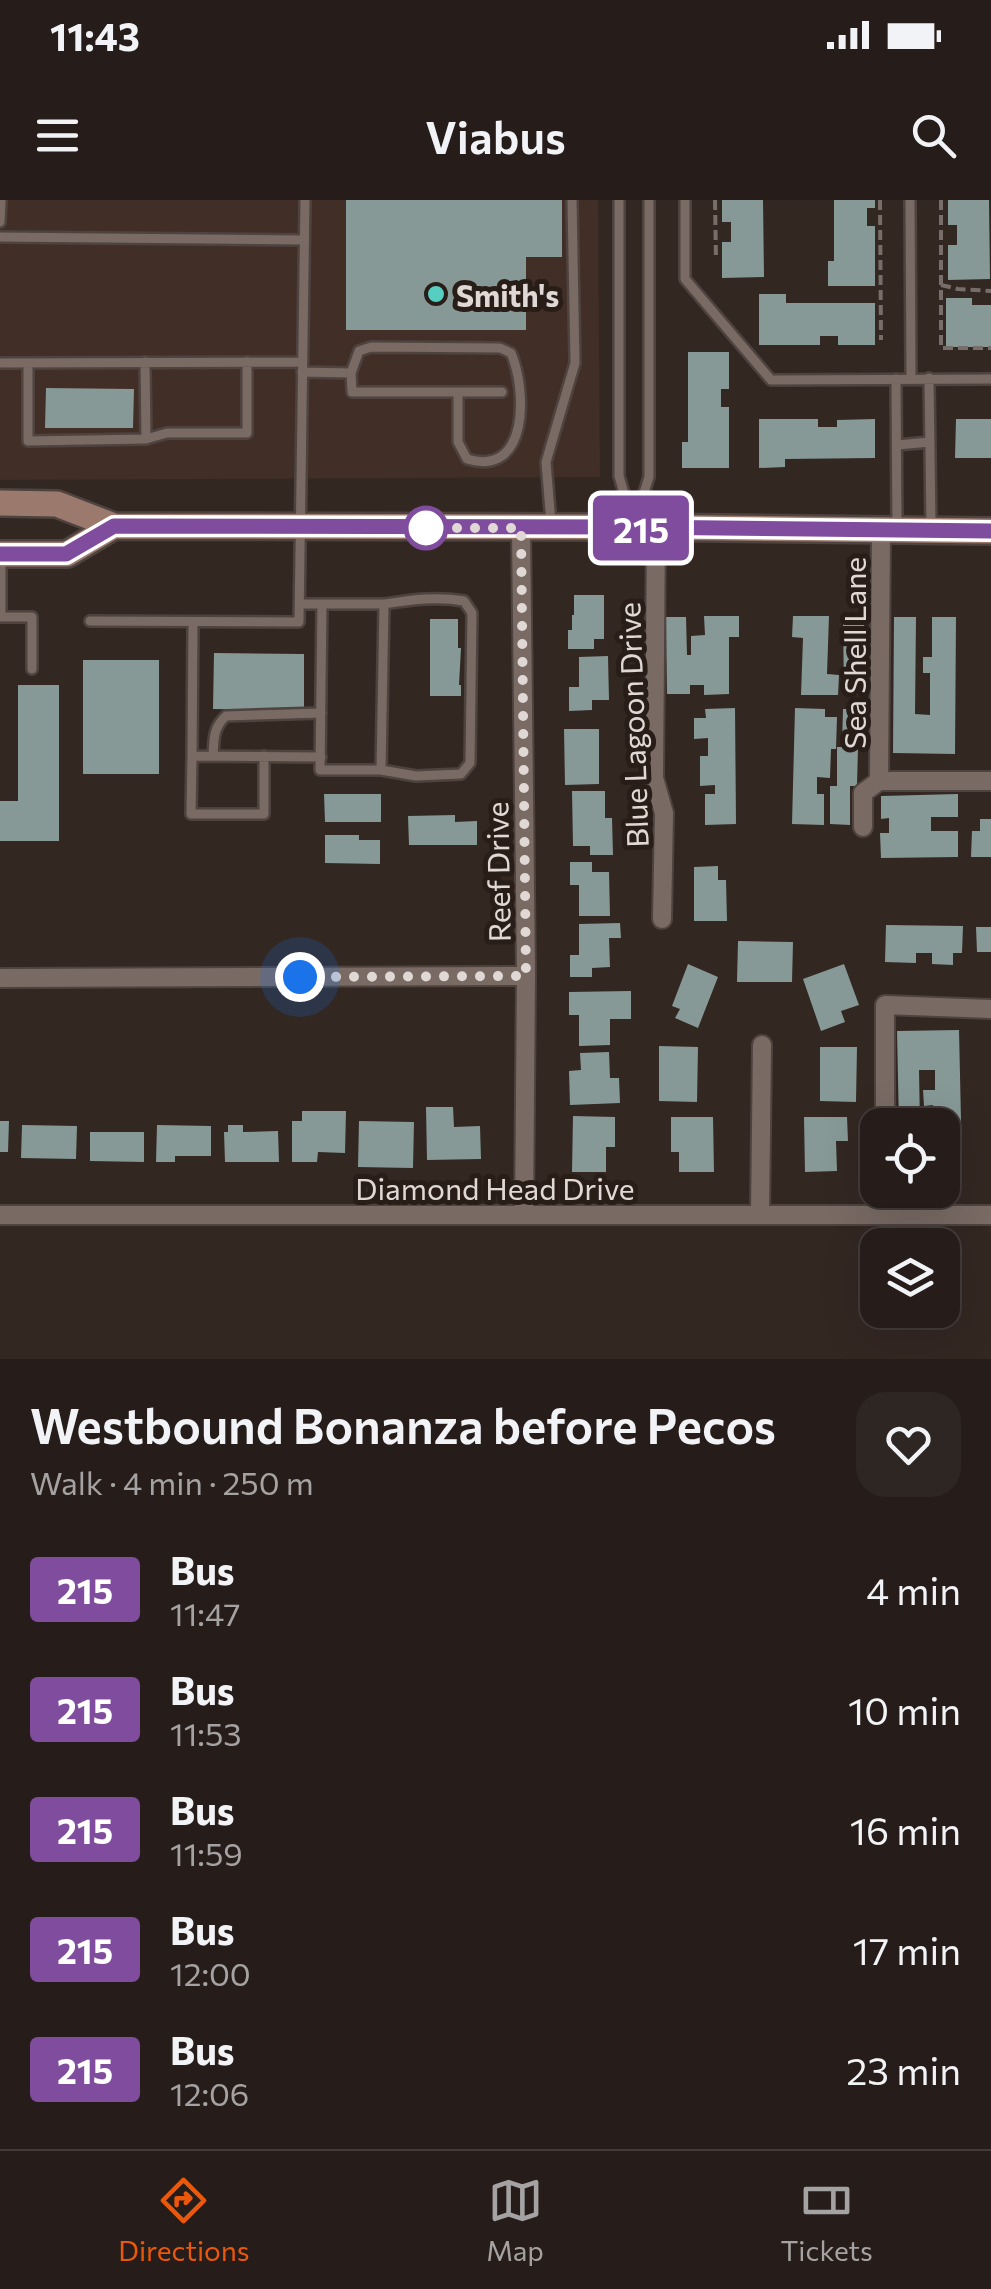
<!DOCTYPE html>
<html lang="en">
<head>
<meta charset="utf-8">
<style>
  body { margin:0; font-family:Commissioner,sans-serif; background:#2e2623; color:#f1f3f6; height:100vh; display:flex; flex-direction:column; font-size:38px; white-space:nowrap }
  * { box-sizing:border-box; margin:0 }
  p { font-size:32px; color:#a4a2a2 }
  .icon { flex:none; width:55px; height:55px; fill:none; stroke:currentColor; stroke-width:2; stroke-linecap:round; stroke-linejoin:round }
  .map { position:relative; height:1159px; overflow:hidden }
  .sheet { display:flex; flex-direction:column; background:#261d1a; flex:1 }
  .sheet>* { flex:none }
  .badge { padding:0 20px; border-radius:8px; font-size:35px; line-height:65px }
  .fabs { position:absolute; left:860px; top:908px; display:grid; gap:20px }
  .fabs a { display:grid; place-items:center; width:100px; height:100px; border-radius:20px; background:#261d1a; box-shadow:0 10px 40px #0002,0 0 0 2px #423b39; font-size:50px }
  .you { position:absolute; width:50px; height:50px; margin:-25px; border:8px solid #fff; border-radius:50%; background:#1a73e8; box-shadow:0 0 0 15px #1a73e833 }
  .map>.badge { position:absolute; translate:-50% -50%; box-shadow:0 0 0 5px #fff }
  .round { display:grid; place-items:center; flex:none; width:105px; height:105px; border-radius:30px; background:#2e2623 }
  .headline { display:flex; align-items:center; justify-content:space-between; height:170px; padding:0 30px }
  h1 { font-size:48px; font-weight:600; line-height:75px }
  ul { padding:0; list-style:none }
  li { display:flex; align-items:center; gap:30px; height:120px; padding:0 30px }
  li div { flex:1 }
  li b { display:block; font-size:38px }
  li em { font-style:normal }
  li .badge { min-width:110px; font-weight:700; text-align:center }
  .status { display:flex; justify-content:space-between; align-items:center; height:70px; padding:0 50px; background:#261d1a; direction:ltr }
  .status svg { height:28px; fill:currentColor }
  header { display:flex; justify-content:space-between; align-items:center; height:130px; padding:0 30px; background:#261d1a; font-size:45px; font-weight:600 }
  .dock { display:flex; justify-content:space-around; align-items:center; height:140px; border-top:2px solid #423b39; background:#261d1a; font-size:28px; color:#a4a2a2 }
  .dock a { display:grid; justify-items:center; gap:5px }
  .dock .active { color:#ea580c }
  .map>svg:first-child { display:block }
  .built { fill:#412e26 }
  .building { fill:#879997 }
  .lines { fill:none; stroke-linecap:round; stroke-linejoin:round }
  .service-casing { stroke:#4e433f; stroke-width:14 }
  .minor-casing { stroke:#4e433f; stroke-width:22 }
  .secondary-casing { stroke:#4e433f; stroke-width:30 }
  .path { stroke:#786e69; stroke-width:4; stroke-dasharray:10 5; stroke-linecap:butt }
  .service { stroke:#796a64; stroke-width:9 }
  .minor { stroke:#796a64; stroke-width:18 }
  .secondary { stroke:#9b796c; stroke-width:25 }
  .line-casing { stroke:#fff; stroke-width:22 }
  .line { stroke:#804c9e; stroke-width:15 }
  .walk { stroke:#e0d8d4; stroke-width:10; stroke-dasharray:0 18 }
  .poi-dot { fill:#57cec2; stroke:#291d18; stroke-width:4 }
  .stop-dot { fill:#fff; stroke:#804c9e; stroke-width:5 }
  .labels { text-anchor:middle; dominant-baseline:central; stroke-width:10; stroke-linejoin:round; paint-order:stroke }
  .poi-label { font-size:30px; font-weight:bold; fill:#e0d8d4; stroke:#291d18; text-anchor:start }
  .street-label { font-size:30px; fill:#e0d8d4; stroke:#291d18 }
</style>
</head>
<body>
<div class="status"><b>11:43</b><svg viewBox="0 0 49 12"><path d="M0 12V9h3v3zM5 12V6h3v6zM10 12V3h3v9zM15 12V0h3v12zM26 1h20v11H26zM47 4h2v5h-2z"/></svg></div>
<header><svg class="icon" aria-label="menu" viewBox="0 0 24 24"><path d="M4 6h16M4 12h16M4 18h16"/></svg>Viabus<svg class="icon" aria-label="search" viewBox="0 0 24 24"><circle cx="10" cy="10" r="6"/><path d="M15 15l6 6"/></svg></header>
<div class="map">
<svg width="991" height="1159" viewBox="0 0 991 1159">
  <rect width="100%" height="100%" fill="#332722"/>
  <path class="built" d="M0,0h598l2,277 -600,3z"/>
  <path class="building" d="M346,0h216v57h-36v73h-180z
    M722,0h41l1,77 -42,1v-36h9v-20h-9z
    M834,0h41v8h-8v18h8v60h-47v-25h6z
    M948,0h41l1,79 -42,1v-35h9v-20h-9z
    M759,94h27v9h89v42h-37v-9h-18v9h-61z
    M946,98h26v7h19v42h-45z
    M688,152h41v37h-8v18h8v61h-47v-26h6z
    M46,188l88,1 -1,39h-88z
    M759,219h59v8h19v-7l38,-1v39l-90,1v8l-26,1z
    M956,219h35v39h-36z
    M574,395h30v44h-10v10h-26v-19h4v-15h2z
    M704,416h35v21h-10v57l-25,1v-10h-14v9h-23l-1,-77h20l1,38h4v-19l14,-1z
    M793,416h36l-2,58 12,1 -1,20h-37l2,-57 -11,-1z
    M843,417h21l1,78h-21z
    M894,417h22l-1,97 15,1v-42h-7v-16h9v-40h24l-1,137 -62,-1z
    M430,419h28v29h3l-2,37h2v11h-31z
    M214,453l90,1v56l-91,-1z
    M608,456l1,44h-17v10l-23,1v-24h10v-30z
    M83,460h76v114h-76z
    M18,485h41v156h-59v-40h18z
    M735,508l1,116 -31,1v-31h10v-9l-15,1v-30h8v-18l-14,1v-21h12l-1,-9z
    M795,508l30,1v8h12l-1,32h-5l-1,29 -13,-1v17h7v31l-32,-1z
    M843,509h20v38h-5l-1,39h-7v39l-20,-1v-38h7v-39h5z
    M564,529h35v55l-34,1z
    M572,591h33v27h7l1,37h-23v-9h-17z
    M324,594h57v28h-56z
    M958,594v23h-27v14h27v26l-77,1 -1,-25h9v-15l-8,1v-23z
    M455,615v7l22,-1v24h-68l-1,-29z
    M980,619h11v38h-20l1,-26h8z
    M325,635h34v5h21v24l-55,-1z
    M570,662h22v10h17l1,44h-31v-31h-9z
    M718,666v14h8l1,41h-33v-54z
    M620,723l1,15h-12l1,29 -18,1v9h-22v-22h9v-31z
    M886,725l77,1 -1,27h-9v12l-21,-1v-11h-16v10l-31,-1z
    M976,727h15v25h-14z
    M738,741l55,1 -1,40h-55z
    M688,764l30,13 -20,51 -23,-10 5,-9 -8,-3z
    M844,764l15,41 -18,6 4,11 -24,9 -18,-52z
    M631,791v28h-21v26l-31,1v-31h-10v-23z
    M959,830l3,136 -20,1v-42h-11l2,-20 -9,1 -1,-16h12v-20h-16l1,55h-21l-2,-94z
    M659,846l39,1 -1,55 -38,-1z
    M820,847h37l-1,55 -36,-1z
    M609,852l1,26h9l1,25 -50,2 -1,-34 12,-1 -1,-17z
    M426,907h27l1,20 26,-1 1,33 -54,1z
    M302,911h44l-1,42 -27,-1 -1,10h-25v-41h10z
    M573,916l42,1v30h-9v25h-34z
    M671,917h42l1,55h-35v-20h-8z
    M804,917h43l1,24h-12l1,30 -32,1z
    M0,921h9l-1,31h-8z
    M359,921l55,1 -1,46 -55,-1z
    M22,925l55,1 -1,33 -55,-1z
    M157,925l54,1v30h-36v6h-19z
    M228,925h15v7l35,-1 1,31h-54l-1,-30h4z
    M90,932h54v30l-54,-1z"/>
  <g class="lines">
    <defs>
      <path id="service" d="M619,0v276l14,48
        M685,0v79l86,101 220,-1
        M910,0l1,178
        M0,22l1,-22
        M0,37l304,3
        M145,162l1,77 21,-6h80v-71
        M0,163l302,-1
        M28,163v78l118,-2
        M302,172l49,1 1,19h150
        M351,173l8,-22 12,-4 129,1 11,5c16,37 18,125 -44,106l-9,-17v-50
        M929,178l2,148
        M896,179l1,149
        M897,245l33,-3
        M551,323l-5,-61 29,-99 -3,-163
        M634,324l15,-47v-277
        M1,356v61h31v52
        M300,404h84l-3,166h-61l2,-166
        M90,421l209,1 6,-422
        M193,422l-1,134 129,1
        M192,556l-1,58h73v-58
        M213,556c1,-17 0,-28 13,-40l95,-3
        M381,570l35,6 45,-2 9,-11 2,-150 -8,-12c-28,-5 -53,-1 -80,3"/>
      <path id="minor" d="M521,328l5,448 -2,238
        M656,329l-2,249 10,35 -2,106
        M879,581h112
        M863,627v-34l16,-12 2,-250
        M0,778l526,-2
        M885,925v-120l106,4
        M760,1014l2,-169
        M884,1014v-24
        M0,1015h991"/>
      <path id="secondary" d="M0,303l57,1 57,22 519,1 358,4
        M0,354h67l47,-28"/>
    </defs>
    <use href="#service" class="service-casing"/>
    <use href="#minor" class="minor-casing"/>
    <use href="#secondary" class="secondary-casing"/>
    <path class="path" d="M715,0l1,60
      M880,0l1,140
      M941,0v148h50
      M941,85l17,4 33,2"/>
    <use href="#service" class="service"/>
    <use href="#minor" class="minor"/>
    <use href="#secondary" class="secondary"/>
  </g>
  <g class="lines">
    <defs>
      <path id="line" d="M0,354h66l48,-28 519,1 358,4"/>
    </defs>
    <use href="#line" class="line-casing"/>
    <use href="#line" class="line"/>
    <path class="walk" d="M300,777l226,-1 -5,-448h-110h15"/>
  </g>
  <circle class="poi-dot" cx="436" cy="94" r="10"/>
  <circle class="stop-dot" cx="426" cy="328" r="20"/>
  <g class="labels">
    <g class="poi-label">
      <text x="456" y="94">Smith's</text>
    </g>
    <g class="street-label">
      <text transform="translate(853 453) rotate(-90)">Sea Shell Lane</text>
      <text transform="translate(632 525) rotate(-92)">Blue Lagoon Drive</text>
      <text transform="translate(497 672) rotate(-91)">Reef Drive</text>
      <text x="495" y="987">Diamond Head Drive</text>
    </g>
  </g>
</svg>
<div class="fabs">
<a><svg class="icon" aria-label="locate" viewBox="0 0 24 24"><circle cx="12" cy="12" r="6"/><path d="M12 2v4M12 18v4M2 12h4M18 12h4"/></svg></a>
<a><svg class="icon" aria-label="layers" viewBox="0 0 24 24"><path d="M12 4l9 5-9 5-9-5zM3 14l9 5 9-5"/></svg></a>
</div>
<div class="you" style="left:300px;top:777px"></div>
<b class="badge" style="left:641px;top:328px;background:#804c9e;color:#fff">215</b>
</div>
<section class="sheet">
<div class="headline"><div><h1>Westbound Bonanza before Pecos</h1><p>Walk · 4 min · 250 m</p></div><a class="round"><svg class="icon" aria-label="heart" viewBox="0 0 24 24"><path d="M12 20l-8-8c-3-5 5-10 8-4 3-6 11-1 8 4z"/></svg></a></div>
<ul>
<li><span class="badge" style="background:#804c9e;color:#fff">215</span><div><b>Bus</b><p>11:47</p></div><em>4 min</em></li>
<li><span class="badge" style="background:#804c9e;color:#fff">215</span><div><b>Bus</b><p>11:53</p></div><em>10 min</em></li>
<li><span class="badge" style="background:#804c9e;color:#fff">215</span><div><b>Bus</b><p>11:59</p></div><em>16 min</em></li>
<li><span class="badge" style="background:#804c9e;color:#fff">215</span><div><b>Bus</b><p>12:00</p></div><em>17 min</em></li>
<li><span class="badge" style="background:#804c9e;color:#fff">215</span><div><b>Bus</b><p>12:06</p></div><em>23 min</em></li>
</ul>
</section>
<nav class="dock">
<a class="active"><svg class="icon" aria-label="directions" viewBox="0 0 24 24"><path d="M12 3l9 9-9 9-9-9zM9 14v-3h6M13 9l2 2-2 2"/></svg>Directions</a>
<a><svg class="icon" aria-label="map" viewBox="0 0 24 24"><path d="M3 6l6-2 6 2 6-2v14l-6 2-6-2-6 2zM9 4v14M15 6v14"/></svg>Map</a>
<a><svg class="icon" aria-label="tickets" viewBox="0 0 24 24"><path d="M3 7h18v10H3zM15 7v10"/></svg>Tickets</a>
</nav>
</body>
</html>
